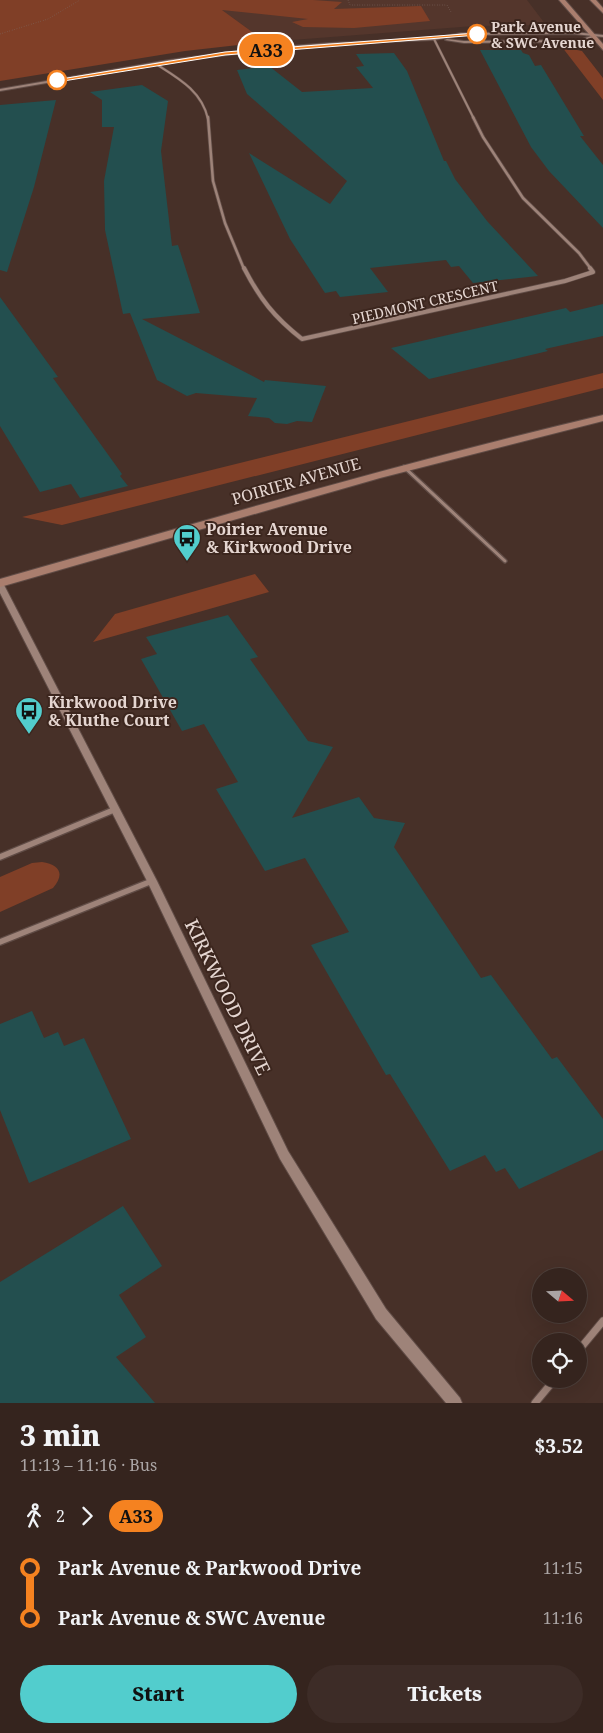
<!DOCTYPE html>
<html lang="en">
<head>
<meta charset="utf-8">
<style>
  body { margin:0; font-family:"Noto Serif",serif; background:#3d2c27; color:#f1f3f6; height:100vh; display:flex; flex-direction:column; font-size:19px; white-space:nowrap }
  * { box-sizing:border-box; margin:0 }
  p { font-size:16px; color:#aaa4a4 }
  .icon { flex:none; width:28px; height:28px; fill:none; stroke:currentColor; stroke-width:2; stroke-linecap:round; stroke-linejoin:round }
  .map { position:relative; height:1403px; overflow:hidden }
  .details { display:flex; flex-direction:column; background:#35241e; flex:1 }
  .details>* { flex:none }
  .badge { padding:0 10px; border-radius:16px; font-size:18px; line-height:32px }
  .needle { width:32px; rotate:109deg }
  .fabs { position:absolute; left:532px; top:1268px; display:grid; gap:10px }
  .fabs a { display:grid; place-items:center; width:55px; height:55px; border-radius:50%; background:#35241e; box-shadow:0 5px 20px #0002,0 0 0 1px #4f413c; font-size:25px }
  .map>.badge { position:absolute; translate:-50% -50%; box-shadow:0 0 0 2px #fff }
  .legs { display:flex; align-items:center; gap:8px; height:55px; padding:0 20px; font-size:16px }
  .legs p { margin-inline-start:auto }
  .summary { display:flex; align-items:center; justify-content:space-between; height:85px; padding:0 20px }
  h1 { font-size:28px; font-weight:800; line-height:38px }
  .cta { display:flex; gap:10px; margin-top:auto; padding:10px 20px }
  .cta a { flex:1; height:58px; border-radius:30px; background:#52cdcd; color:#111; font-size:20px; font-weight:800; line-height:58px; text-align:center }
  .cta a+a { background:#3d2c27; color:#f1f3f6 }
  ul { padding:0 20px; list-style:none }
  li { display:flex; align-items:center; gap:18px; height:50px; font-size:19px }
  li i { display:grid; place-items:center; width:8px; height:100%; margin:0 6px; background:currentColor }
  li i::after { content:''; width:12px; height:12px; margin:-6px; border:4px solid; border-radius:50%; background:#35241e }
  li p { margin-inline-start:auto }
  li:first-child i { background:linear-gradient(#0000 50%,currentColor 0) }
  li:last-child i { background:linear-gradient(currentColor 50%,#0000 0) }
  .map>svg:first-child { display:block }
  .built { fill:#54362c }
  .green { fill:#803f27 }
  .building { fill:#234f4f }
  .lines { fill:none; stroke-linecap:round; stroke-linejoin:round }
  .service-casing { stroke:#604c46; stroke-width:5.5 }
  .minor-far4-casing { stroke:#604c46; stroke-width:3 }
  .minor-far3-casing { stroke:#604c46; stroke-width:4 }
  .minor-far2-casing { stroke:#604c46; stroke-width:5.5 }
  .minor-far1-casing { stroke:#604c46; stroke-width:8 }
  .minor-casing { stroke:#604c46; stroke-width:9 }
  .tertiary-casing { stroke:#604c46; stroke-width:2 }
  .secondary-casing { stroke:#604c46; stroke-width:2 }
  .path { stroke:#7f6b64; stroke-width:1; stroke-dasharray:0.5 2; stroke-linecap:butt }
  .service { stroke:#9e8379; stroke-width:3 }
  .minor-far4 { stroke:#9e8379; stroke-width:2 }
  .minor-far3 { stroke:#9e8379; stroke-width:2.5 }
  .minor-far2 { stroke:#9e8379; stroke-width:4 }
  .minor-far1 { stroke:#9e8379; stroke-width:5.5 }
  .minor { stroke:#9e8379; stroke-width:7 }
  .tertiary { fill:#9e8379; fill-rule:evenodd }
  .secondary { fill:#aa7e6e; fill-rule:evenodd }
  .line-1 { fill:#f58220; stroke:#fff }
  .stop-1-dot { fill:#fff; stroke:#f58220; stroke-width:2.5 }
  .labels { text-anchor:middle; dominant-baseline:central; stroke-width:4; stroke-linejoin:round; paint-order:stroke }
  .far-stop-label { font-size:14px; font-weight:bold; fill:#e5d6d1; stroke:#3c261e; text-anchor:start }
  .far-street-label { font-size:14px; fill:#e5d6d1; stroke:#3c261e }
  .street-label { font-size:16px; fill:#e5d6d1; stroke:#3c261e }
  .poi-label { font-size:16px; font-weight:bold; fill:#e5d6d1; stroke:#3c261e; text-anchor:start }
  .near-street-label { font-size:19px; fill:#e5d6d1; stroke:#3c261e }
</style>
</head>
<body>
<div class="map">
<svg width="603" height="1403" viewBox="0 0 603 1403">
  <rect width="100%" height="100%" fill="#473028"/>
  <path class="built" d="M208,0h319l19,25 -72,1 -208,16z"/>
  <path class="green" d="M0,0h313l29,2 -8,7 87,-3 9,15 -76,7 -51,-1 -11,-5 16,-3 -86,-9 44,32 -81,9 -185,30z
    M562,47l20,4 21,27v22z
    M603,373v15l-541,137 -40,-8z
    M255,574l14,18 -176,50 22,-28z
    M42,862c18,3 23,12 11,26l-53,24v-35l32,-14z"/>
  <path class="building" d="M480,50h41l2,3 6,2 6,11 6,-1 43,71h-4l23,29v63l-54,-57 -18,-24z
    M394,53l13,18 37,90h2l9,18 32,42 51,55 -65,7 -14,-17 -8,1 -5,-7 -76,8 18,24 -48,5 -4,-6 -11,2 -35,-54 -41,-86 81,51 17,-23 -100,-87 -10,-24 32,-4 33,26 71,-4 -17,-21 8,-1 -8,-12z
    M142,85l26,16 -7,50 11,95 6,-1 22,68 -58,6 122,63 1,-2 61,6 -14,36 -15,-1 -10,3 -12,-1 -6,-5 -21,-2 9,-18 -61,-5 -9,3 -30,-16 -27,-67 -7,1 -18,-84 -1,-49 10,-54h-12v-27l-12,-8z
    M56,100l-22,87 -27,85 -7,-2v-165z
    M0,297l58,80 -5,1 69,96 -2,2 8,10 -48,12 -9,-14 -31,8 -40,-66z
    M603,304v32l-58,13 3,2 -119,28 -38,-31 175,-40 4,4z
    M228,615l30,42 -8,2 58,82 25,6 -41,71 67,-21 15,21 31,5 -11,24 87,131 10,-3 61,84 5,-2 46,62v31l-84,39 -14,-21 -9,4 -11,-17 -35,16 -60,-97 -4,1 -75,-130 38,-13 -44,-74 -40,13 -49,-82 22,-7 -34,-58 -22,7 -41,-72 16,-5 -11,-17z
    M32,1011l12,27 14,-6 6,14 20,-8 47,101 -102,44 -29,-73v-86z
    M123,1206l39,60 -43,29 27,42 -30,20 39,46h-155v-121z"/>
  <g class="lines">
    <defs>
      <path id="service" d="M404,467l101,94"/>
      <path id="minor-far4" d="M434,39l40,80
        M156,64c22,14 46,27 52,55"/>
      <path id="minor-far3" d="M208,117l5,64 12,42 19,46
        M473,117l10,20 40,61 56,55 12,16"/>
      <path id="minor-far2" d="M244,268c16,31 30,49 58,71l263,-58 28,-9 -3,-4"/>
      <path id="minor-far1" d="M0,857l116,-48
        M0,942l152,-61"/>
      <path id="minor" d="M579,1350l24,-29
        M535,1403l20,-24"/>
      <path id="tertiary" d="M574,32l29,3v2l-29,-3 -113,1 -27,5 -78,3 -78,6 -109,13 -169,29v-2l169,-29 83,-11 78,-6 104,-5 27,-5z
        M591,36l1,2 -12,4 -116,1 -19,-3 2,-1 17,2 116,-1z
        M0,583l4,2 153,296 131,270 98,158 74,89 2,5h-16l-70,-84 -96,-160 -133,-278 -147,-288z"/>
      <path id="secondary" d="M559,0h6l38,44v6z
        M590,0h6l7,8v5z
        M603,415v6l-223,57 -380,109v-8c200,-57 400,-116 603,-164z"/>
    </defs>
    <use href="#service" class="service-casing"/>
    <use href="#minor-far4" class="minor-far4-casing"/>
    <use href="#minor-far3" class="minor-far3-casing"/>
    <use href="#minor-far2" class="minor-far2-casing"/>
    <use href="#minor-far1" class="minor-far1-casing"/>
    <use href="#minor" class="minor-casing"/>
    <use href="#tertiary" class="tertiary-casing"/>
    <use href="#secondary" class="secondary-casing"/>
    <path class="path" d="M348,0l2,5h97l4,7
      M0,34l48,-15 32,-19"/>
    <use href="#service" class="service"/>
    <use href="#minor-far4" class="minor-far4"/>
    <use href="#minor-far3" class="minor-far3"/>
    <use href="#minor-far2" class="minor-far2"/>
    <use href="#minor-far1" class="minor-far1"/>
    <use href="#minor" class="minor"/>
    <use href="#tertiary" class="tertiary"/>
    <use href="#secondary" class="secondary"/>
  </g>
  <path class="line-1" d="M477,33l1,2 -253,20 -168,27 -2,-2 170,-28z"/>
  <defs>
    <symbol id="bus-pin" viewBox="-11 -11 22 30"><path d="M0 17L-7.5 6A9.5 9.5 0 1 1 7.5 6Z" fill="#52cdcd" stroke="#3c261e"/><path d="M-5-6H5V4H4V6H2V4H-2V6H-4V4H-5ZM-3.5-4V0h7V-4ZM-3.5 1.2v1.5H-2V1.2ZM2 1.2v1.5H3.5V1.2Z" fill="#111"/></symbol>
  </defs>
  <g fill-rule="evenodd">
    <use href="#bus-pin" x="171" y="522" width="32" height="43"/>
    <use href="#bus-pin" x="13" y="695" width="32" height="43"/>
  </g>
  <g class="stop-1-dot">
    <circle cx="477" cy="34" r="9"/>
    <circle cx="57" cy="80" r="9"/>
  </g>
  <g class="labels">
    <g class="far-stop-label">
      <text x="491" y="26">Park Avenue<tspan x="491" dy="16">&amp; SWC Avenue</tspan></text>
    </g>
    <g class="far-street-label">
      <text transform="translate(425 302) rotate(-13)">PIEDMONT CRESCENT</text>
    </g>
    <g class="street-label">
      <text transform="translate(296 481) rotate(-16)">POIRIER AVENUE</text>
    </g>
    <g class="poi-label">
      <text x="206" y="529">Poirier Avenue<tspan x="206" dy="18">&amp; Kirkwood Drive</tspan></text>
      <text x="48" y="702">Kirkwood Drive<tspan x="48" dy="18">&amp; Kluthe Court</tspan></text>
    </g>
    <g class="near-street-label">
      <text transform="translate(228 997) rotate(64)">KIRKWOOD DRIVE</text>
    </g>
  </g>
</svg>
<div class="fabs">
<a><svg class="needle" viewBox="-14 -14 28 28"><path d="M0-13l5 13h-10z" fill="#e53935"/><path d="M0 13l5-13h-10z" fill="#aaa4a4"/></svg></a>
<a><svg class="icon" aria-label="locate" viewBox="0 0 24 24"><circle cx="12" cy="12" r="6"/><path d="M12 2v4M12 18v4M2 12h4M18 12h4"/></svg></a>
</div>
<b class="badge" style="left:266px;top:50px;background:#f58220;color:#111">A33</b>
</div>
<section class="details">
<div class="summary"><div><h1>3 min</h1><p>11:13 – 11:16 · Bus</p></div><b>$3.52</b></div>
<div class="legs"><svg class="icon" aria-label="walk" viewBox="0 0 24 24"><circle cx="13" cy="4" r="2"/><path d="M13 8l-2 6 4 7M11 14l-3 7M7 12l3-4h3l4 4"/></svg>2<svg class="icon" aria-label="forward" viewBox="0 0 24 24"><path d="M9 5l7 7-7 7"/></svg><b class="badge" style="background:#f58220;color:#111">A33</b></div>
<ul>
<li><i style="color:#f58220"></i><b>Park Avenue &amp; Parkwood Drive</b><p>11:15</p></li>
<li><i style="color:#f58220"></i><b>Park Avenue &amp; SWC Avenue</b><p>11:16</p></li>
</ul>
<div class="cta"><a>Start</a><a>Tickets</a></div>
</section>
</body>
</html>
